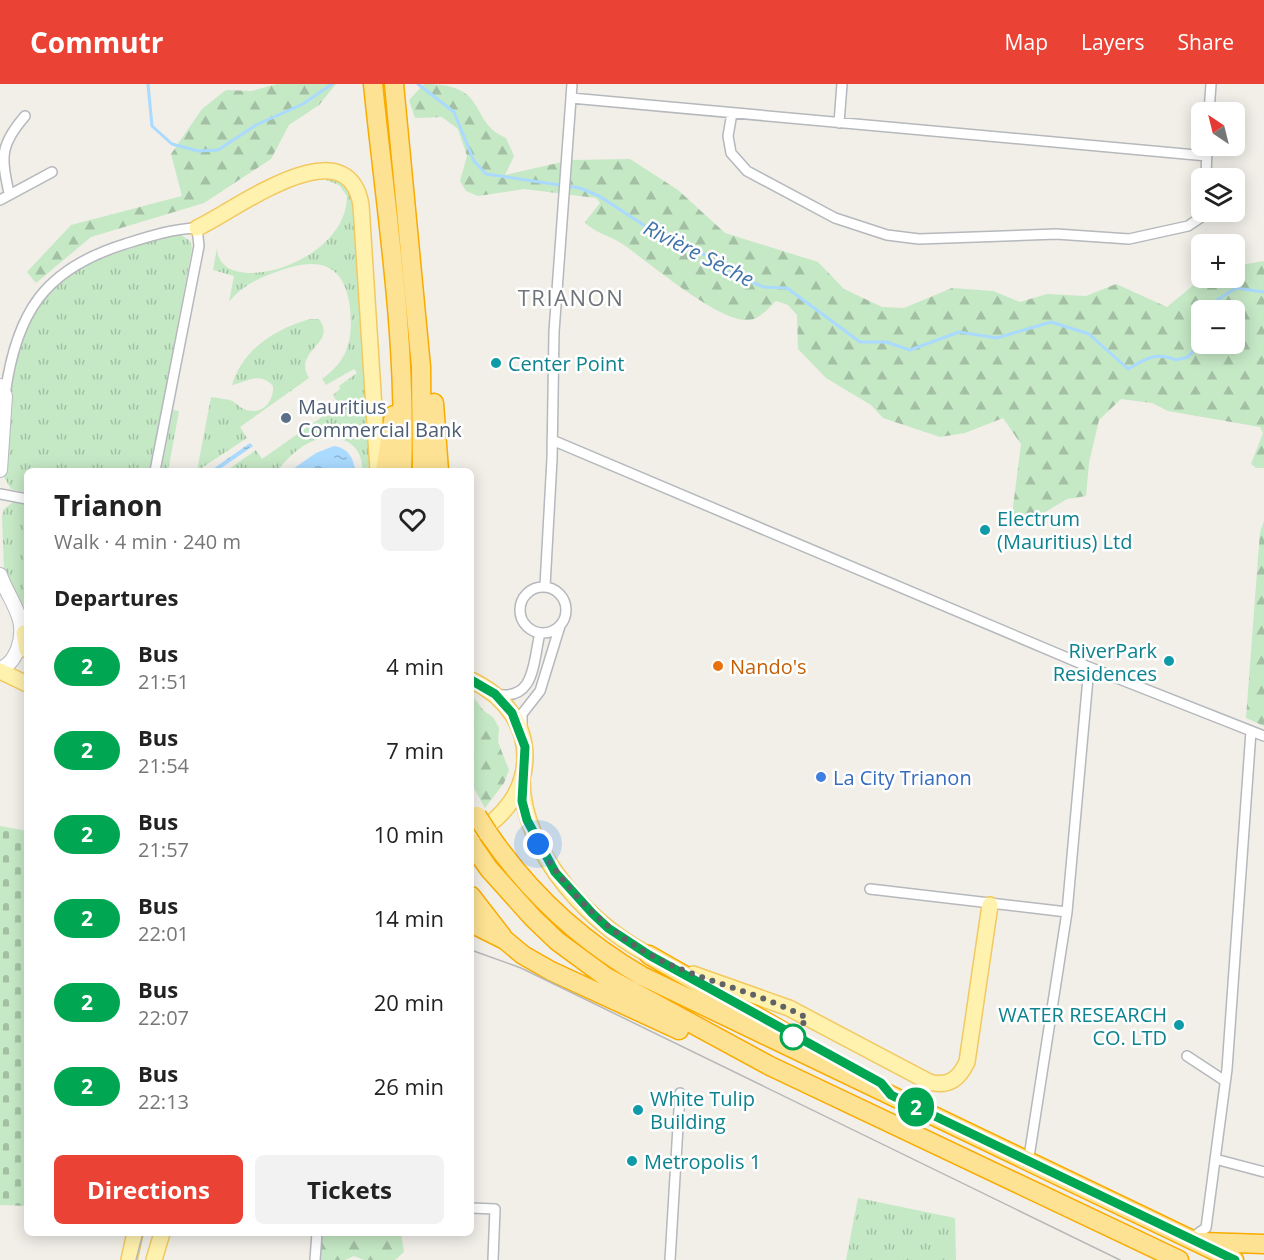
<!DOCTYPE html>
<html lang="en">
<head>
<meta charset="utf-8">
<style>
  body { margin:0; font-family:"Open Sans",sans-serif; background:#f2f2f2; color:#222; height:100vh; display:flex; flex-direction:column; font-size:22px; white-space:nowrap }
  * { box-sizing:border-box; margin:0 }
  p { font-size:20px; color:#767676 }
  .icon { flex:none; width:33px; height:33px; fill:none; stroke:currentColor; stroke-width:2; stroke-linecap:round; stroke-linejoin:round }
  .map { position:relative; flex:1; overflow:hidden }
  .panel { position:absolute; left:24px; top:384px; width:450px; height:768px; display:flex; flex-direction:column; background:#fff; border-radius:9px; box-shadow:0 3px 15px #0003 }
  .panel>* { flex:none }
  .badge { padding:0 12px; border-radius:20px; font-size:21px; line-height:39px }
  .needle { width:39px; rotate:325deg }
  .tools { position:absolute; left:1191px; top:18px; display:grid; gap:12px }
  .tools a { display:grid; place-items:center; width:54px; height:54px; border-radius:9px; background:#fff; box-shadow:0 3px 15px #0003; font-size:30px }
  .you { position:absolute; width:30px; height:30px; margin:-15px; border:4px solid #fff; border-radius:50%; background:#1a73e8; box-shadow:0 0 0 9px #1a73e833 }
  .map>.badge { position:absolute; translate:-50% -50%; box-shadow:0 0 0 3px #fff }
  h2 { padding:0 30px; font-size:22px; line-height:54px }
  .round { display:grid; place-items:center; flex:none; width:63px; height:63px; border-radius:9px; background:#f2f2f2 }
  .summary { display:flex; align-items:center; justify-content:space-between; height:102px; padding:0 30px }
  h1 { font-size:28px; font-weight:700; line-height:45px }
  .cta { display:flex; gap:12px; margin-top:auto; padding:12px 30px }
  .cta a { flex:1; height:69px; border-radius:9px; background:#ea4335; color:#fff; font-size:24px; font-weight:700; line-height:69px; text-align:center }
  .cta a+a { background:#f2f2f2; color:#222 }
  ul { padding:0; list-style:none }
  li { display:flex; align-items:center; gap:18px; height:84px; padding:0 30px }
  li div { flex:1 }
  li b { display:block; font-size:22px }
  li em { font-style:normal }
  li .badge { min-width:66px; font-weight:700; text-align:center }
  header { display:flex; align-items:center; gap:36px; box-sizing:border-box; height:84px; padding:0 30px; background:#ea4335; color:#fff }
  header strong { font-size:28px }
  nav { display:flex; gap:33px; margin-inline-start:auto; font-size:21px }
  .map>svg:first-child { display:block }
  .grass { fill:url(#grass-tufts) }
  .forest { fill:url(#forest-firs); fill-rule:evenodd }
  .cemetery { fill:url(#cemetery-stones) }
  .water { fill:url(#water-ripples) }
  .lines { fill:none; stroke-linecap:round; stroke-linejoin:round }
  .stream { stroke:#aadaff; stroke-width:3 }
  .street-casing { stroke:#b5b8bc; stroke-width:12 }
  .secondary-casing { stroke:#b6babf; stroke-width:16 }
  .primary-casing { stroke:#f2c960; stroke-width:18 }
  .highway-casing { stroke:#f9ab00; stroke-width:21 }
  .street { stroke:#fff; stroke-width:9 }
  .secondary { stroke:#fff; stroke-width:14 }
  .primary { stroke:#fff2af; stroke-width:15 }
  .highway { stroke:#fde293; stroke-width:18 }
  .tram { stroke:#b6b7b8; stroke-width:1.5 }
  .highway-bridge-casing { stroke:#f9ab00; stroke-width:21; stroke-linecap:butt }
  .highway-bridge { stroke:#fde293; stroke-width:18 }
  .line-casing { stroke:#fff; stroke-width:14 }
  .line { stroke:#00a651; stroke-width:9 }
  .walk { stroke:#5f6368; stroke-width:6; stroke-dasharray:0 10.8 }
  .culture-dot { fill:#0f9aa8; stroke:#fff; stroke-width:2 }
  .service-dot { fill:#5c6f8a; stroke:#fff; stroke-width:2 }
  .food-dot { fill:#e8710a; stroke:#fff; stroke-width:2 }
  .shop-dot { fill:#3f7fe0; stroke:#fff; stroke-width:2 }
  .stop-dot { fill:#fff; stroke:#00a651; stroke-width:3 }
  .labels { text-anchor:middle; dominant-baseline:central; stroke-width:5; stroke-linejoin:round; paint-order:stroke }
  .culture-label { font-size:20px; fill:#0d838f; stroke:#fff; text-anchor:start }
  .service-label { font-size:20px; fill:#4e5e75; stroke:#fff; text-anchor:start }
  .food-label { font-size:20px; fill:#c56008; stroke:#fff; text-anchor:start }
  .shop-label { font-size:20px; fill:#366cbe; stroke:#fff; text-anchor:start }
  .water-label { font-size:21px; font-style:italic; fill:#4174aa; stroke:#fff }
  .quarter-label { font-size:22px; letter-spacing:1.5px; fill:#70757a; stroke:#fff }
</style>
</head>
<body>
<header>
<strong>Commutr</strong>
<nav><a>Map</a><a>Layers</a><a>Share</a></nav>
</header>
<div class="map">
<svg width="1264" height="1176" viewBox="0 0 1264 1176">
  <defs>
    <pattern id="grass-tufts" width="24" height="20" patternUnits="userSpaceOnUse" patternTransform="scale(1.5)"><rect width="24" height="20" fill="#c5e8c5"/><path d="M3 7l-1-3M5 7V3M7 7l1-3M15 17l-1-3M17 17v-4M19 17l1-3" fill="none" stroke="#a3c0a4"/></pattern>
    <pattern id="forest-firs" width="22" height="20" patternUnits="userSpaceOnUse" patternTransform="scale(1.5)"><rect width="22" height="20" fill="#c5e8c5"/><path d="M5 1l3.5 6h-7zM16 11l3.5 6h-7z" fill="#a3c0a4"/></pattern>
    <pattern id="cemetery-stones" width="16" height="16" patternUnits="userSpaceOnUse" patternTransform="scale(1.5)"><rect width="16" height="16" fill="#c5e8c5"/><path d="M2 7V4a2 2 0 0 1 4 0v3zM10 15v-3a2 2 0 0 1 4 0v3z" fill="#a3c0a4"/></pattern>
    <pattern id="water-ripples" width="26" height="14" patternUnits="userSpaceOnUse" patternTransform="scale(1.5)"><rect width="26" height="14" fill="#aadaff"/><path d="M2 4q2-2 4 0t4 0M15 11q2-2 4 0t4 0" fill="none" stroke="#8eb4d2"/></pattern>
  </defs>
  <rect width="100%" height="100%" fill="#f1efe8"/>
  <path class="grass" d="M326,96c18,-2 22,10 28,24l16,267h-8c2,-29 -25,-39 -49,-30 -15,6 -26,18 -36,30h-51l30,-21 6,9 77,-54 -6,-10 7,-6 -1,-3 18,-13 -3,-4 -28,16 -4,-6c27,-19 31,-40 28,-72 -6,-47 -35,-50 -74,-35 -18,6 -35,15 -47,30l5,-26 -21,-6 4,-22c1,52 130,17 130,-52l-8,-11z
    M181,151l9,6 2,7 -42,223h-123v22l-16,-4 -7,-12c8,-101 2,-192 119,-226 18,-6 39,-15 58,-16z
    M310,235h9c19,25 -27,31 -10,59l-69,49 7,11 -50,33 14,-74c6,1 13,2 19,3 6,2 10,8 16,10 17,5 28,-9 27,-24 -14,-15 -25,-4 -41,-1 11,-36 43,-56 78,-66z
    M173,326l6,1 -11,60h-7z
    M13,418l14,2v108l-23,-42 -2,-54 2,-7z
    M858,1114l97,20 1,42h-110z"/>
  <path class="forest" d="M277,0h59l-17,21 -30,20 -18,34 -67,44 -113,34 -55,46 -9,-11 44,-47 111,-29 -11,-42 31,-45 24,-19 25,1z
    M424,0c67,0 43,37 82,54l8,18 -9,19 66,-15 59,-1 48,31 47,43 93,29 26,27 38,18 22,1 48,-20 41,3 27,11 27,-8 39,2 30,-12 51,23 35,-29h32l1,-12 29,-5v207h-8l-5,-4 12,-31 -3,-6 -92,-16 -16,-8 -31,-4 -22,21 -10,43 -3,33 -19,3 -30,18 -26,6 10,-79 -18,-26 -38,15 -25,4 -57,-19 -12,-13 -45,-27 -28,-29 -1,-34 -9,-10 -12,-4c-9,8 -17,20 -30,19 -32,-1 -97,-58 -125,-77 -12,-8 -27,-10 -36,-21l15,-19 -4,-5 -72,-9 -46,7 -12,-5 -6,-10 7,-25 -9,-27 -16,-12 -27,1 -6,-18zM1202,226h32v34h-32z
    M1264,437v205l-18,-8 14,-186z
    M471,610l13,17 9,6 6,11 -1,14 11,28 -5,13 -19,25 -14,-25z
    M321,1149h80l3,19 -9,8h-31l-10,-4 -9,4h-26z"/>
  <path class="cemetery" d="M0,742l27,5v375l-27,-1z"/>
  <path class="water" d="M250,359l3,3 -36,25h-7z
    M334,362c14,2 20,12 21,25h-65l26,-18z"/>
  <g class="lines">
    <path class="stream" d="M148,0l4,42 20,18 26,7 20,-1 38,-25 47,-21 29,-20
      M418,0l36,28 20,49 12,13 94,14 19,8 57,37 51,23 20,16 37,15 23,1 73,54h26l24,8 49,-18 38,6 54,-16 38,12 39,35c18,-10 28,-18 48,-9l12,-3 14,-16
      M1208,226l6,-8 22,-14 28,4"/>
    <defs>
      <path id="street" d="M571,14l636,58
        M1209,28l2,-28
        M732,29l-4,23 3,17 16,18 88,47 52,17 32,4 137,-5 73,5 59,-13 12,-8 2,-6
        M839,39l3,-39
        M1206,94l1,-32
        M9,109c-8,-37 -9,-48 16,-77
        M0,116l52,-28
        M5,311c11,-82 39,-126 120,-151 25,-8 46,-15 72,-16l2,18 -44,225
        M552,356l537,227 175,69
        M0,410l27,5
        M545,502l7,-127 2,-127 18,-248
        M520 526a23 23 0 1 1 46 0a23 23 0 1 1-46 0Z
        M495,610c41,8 38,-33 45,-61
        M522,647v-17l18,-23 20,-65
        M870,805l197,23
        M1187,972l38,25
        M1029,1073l38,-245 22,-245
        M1215,1075l49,13
        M471,1124l24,1 -2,51
        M1191,1154l15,-10 21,-159 24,-338
        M315,1176l2,-27
        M670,1176l10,-167"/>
      <path id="secondary" d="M0,302l5,10 -5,74
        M0,491c10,28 29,43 18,74 -4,9 -8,16 -18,20"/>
      <path id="primary" d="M197,144c36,-16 150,-105 164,-23l17,266
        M24,549l3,17
        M0,587l27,13
        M471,596c73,34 71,121 0,155
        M522,696c0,73 72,151 136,179
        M693,890l96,34 140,74c20,5 30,-3 38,-20l23,-157
        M129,1176l6,-27
        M154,1176l8,-27"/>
      <path id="highway" d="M373,0c13,128 34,257 29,387
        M394,0l27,283 1,104
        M434,319l5,68
        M385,387l9,-56
        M488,749c41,60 92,107 154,143l592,284
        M471,759l18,26 44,49 24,23 49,36 164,89 409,194
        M471,812l31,40
        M471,839l34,17 18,15 28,16 128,59
        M649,871l140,80
        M1201,1158l63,2"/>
    </defs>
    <use href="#street" class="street-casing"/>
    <use href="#secondary" class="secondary-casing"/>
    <use href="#primary" class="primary-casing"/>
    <use href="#highway" class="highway-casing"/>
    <use href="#street" class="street"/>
    <use href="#secondary" class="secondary"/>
    <use href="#primary" class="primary"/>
    <use href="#highway" class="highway"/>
    <path class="tram" d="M471,866l50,18 599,292
      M136,1176l7,-27"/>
    <defs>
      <path id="highway-bridge" d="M477,732l11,17"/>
    </defs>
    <use href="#highway-bridge" class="highway-bridge-casing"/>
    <use href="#highway-bridge" class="highway-bridge"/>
  </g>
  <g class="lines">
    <defs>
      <path id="line" d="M471,596l24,14 17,19 13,34 -3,54 5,19 28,52 37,41 16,15 41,27 232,128 10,12 344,165"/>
    </defs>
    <use href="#line" class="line-casing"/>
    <use href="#line" class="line"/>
    <path class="walk" d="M538,760c36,59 85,104 150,128 40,15 81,26 119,46l-14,19"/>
  </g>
  <g class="culture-dot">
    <circle cx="496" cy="279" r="6"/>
    <circle cx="985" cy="446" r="6"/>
    <circle cx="1169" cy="577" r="6"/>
    <circle cx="1179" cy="941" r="6"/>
    <circle cx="638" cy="1026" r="6"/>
    <circle cx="632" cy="1077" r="6"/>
  </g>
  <circle class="service-dot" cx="286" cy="334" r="6"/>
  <circle class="food-dot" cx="718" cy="582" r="6"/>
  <circle class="shop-dot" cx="821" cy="693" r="6"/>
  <circle class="stop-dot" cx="793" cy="953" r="12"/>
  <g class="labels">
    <g class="culture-label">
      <text x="508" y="279">Center Point</text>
      <text x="997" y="434">Electrum<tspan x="997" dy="23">(Mauritius) Ltd</tspan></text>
      <text x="1157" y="566" text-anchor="end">RiverPark<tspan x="1157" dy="23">Residences</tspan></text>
      <text x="1167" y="930" text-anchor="end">WATER RESEARCH<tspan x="1167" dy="23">CO. LTD</tspan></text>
      <text x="650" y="1014">White Tulip<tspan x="650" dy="23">Building</tspan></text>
      <text x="644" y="1077">Metropolis 1</text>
    </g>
    <g class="service-label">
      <text x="298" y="322">Mauritius<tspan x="298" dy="23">Commercial Bank</tspan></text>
    </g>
    <g class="food-label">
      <text x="730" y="582">Nando's</text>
    </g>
    <g class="shop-label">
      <text x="833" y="693">La City Trianon</text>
    </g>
    <g class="water-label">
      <text transform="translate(699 169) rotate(27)">Rivière Sèche</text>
    </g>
    <g class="quarter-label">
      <text x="571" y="213">TRIANON</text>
    </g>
  </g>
</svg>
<div class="tools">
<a><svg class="needle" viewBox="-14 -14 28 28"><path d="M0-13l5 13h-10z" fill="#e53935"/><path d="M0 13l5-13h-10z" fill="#767676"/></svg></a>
<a><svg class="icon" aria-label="layers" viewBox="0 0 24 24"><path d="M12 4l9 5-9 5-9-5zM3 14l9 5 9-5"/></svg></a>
<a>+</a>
<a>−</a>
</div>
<div class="you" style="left:538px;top:760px"></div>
<b class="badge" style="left:916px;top:1023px;background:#00a651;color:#fff">2</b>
<section class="panel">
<div class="summary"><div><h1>Trianon</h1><p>Walk · 4 min · 240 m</p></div><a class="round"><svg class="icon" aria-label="heart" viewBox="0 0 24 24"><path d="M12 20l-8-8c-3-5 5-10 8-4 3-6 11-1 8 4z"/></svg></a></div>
<h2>Departures</h2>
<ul>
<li><span class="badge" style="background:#00a651;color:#fff">2</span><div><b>Bus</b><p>21:51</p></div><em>4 min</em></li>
<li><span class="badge" style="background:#00a651;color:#fff">2</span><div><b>Bus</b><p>21:54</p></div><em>7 min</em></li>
<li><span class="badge" style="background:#00a651;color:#fff">2</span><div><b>Bus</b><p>21:57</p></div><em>10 min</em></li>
<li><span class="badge" style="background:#00a651;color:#fff">2</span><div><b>Bus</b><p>22:01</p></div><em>14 min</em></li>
<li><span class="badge" style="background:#00a651;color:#fff">2</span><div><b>Bus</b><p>22:07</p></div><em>20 min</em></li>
<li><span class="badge" style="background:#00a651;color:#fff">2</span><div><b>Bus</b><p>22:13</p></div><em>26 min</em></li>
</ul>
<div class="cta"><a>Directions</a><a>Tickets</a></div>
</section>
</div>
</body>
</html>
